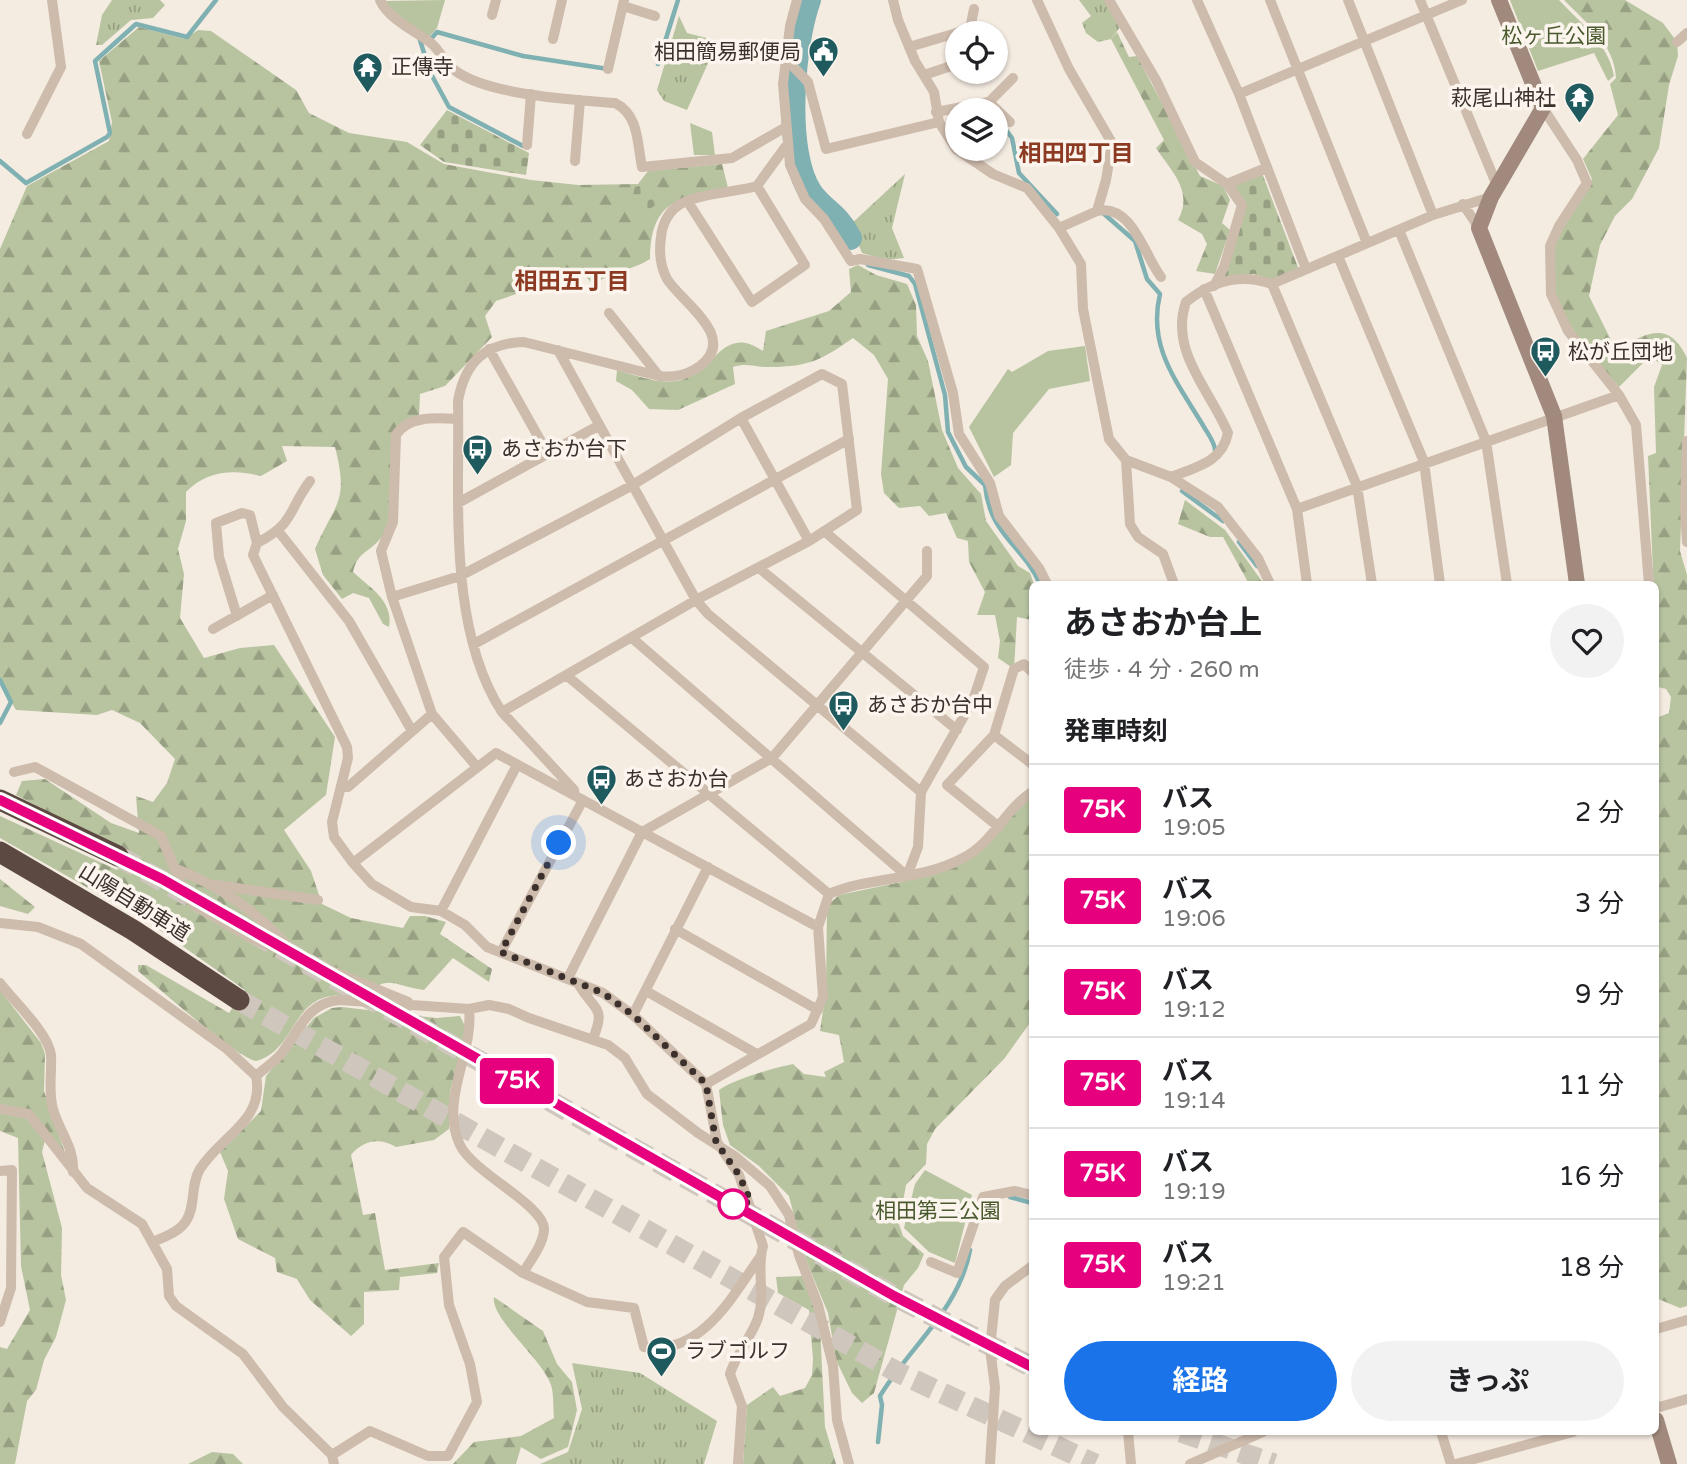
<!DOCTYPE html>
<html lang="ja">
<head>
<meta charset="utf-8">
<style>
  body { margin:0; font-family:"Varela Round","Noto Sans JP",sans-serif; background:#f2f2f2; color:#202124; height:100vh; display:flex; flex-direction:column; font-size:26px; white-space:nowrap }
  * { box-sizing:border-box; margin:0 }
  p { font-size:23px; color:#757577 }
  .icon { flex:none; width:38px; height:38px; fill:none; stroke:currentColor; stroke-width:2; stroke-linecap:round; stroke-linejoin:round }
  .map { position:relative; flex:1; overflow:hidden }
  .details { position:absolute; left:1029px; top:581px; width:630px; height:854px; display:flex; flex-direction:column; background:#fff; border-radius:10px; box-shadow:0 2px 5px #0004 }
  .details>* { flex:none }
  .badge { padding:0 14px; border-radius:5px; font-size:24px; line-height:46px }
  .buttons { position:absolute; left:945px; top:21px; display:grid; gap:14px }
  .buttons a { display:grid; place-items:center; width:63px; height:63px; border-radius:50%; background:#fff; box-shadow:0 2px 5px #0004; font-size:35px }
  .you { position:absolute; width:35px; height:35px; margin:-18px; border:5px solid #fff; border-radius:50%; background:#1a73e8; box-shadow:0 0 0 10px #1a73e833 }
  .map>.badge { position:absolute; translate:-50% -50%; box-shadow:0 0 0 4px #fff }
  h2 { padding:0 35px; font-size:26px; line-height:63px }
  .round { display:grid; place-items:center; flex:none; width:74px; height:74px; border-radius:37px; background:#f2f2f2 }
  .headline { display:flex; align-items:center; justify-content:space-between; height:119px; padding:0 35px }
  h1 { font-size:33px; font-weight:700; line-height:52px }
  .cta { display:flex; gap:14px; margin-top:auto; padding:14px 35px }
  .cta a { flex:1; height:80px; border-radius:42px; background:#1a73e8; color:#fff; font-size:28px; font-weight:700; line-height:80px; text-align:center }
  .cta a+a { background:#f2f2f2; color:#202124 }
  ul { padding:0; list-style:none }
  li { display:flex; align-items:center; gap:21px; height:91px; padding:0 35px; border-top:2px solid #e0e0e0 }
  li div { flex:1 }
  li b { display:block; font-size:26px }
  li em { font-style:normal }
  li .badge { min-width:77px; font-weight:700; text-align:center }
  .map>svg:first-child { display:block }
  .grass { fill:url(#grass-tufts) }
  .forest { fill:url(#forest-firs) }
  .cemetery { fill:url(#cemetery-stones) }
  .park { fill:#b8c4a0 }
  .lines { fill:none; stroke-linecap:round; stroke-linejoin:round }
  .stream { stroke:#7fb0b2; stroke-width:4.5 }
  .river { stroke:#7fb0b2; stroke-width:24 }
  .highway-tunnel { stroke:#cfc6bd; stroke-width:21; stroke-dasharray:21 10; stroke-linecap:butt }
  .street { stroke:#cdbbac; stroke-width:10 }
  .secondary { stroke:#a18a7d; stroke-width:16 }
  .highway { stroke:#5c4a42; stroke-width:21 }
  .line-casing { stroke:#fff; stroke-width:16 }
  .line { stroke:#e6007e; stroke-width:10 }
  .walk { stroke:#3b302b; stroke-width:7; stroke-dasharray:0 12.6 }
  .stop-dot { fill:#fff; stroke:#e6007e; stroke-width:3.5 }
  .labels { text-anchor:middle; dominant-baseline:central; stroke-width:7; stroke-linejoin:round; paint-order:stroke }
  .park-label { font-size:21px; fill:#4a5a2e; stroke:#fbf5ee }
  .poi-label { font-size:21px; fill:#3b302b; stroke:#fbf5ee; text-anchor:start }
  .street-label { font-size:21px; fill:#3b302b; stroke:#fbf5ee }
  .neighbourhood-label { font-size:23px; font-weight:bold; fill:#8c3b22; stroke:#fbf5ee }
</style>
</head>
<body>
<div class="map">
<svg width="1687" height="1464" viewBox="0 0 1687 1464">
  <defs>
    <pattern id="grass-tufts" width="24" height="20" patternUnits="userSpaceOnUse" patternTransform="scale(1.75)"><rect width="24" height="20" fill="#b8c4a0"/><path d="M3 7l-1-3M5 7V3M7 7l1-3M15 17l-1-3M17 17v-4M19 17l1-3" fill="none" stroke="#97a083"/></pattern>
    <pattern id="forest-firs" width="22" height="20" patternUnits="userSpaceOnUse" patternTransform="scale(1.75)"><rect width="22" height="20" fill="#b8c4a0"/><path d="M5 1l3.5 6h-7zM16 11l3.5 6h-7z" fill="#97a083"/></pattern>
    <pattern id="cemetery-stones" width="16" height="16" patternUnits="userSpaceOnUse" patternTransform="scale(1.75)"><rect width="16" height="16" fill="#b8c4a0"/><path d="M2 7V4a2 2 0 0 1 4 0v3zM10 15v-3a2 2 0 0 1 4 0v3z" fill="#97a083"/></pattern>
  </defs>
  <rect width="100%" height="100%" fill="#f4ebe1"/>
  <path class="grass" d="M112,0h48l5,5 -12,13 -22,2 -29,25h-6l6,-30z
    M1079,0h28l14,26 -10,13 -13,3 -12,-9 -4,-10 9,-7z
    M679,16l8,17 31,8 -31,69 -23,-9 -7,-11z
    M905,174l-13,54 12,30 -19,2 -23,-7 -12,-28z
    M572,1363l68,10 77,48 -13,43h-164l28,-12 14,-43z"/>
  <path class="forest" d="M1564,0h61l38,23 14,19 1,14 -9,29 -10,63 -27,51 -17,17 -15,29 -11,51 22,44 8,8c30,-16 50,-27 68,10l-7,193 7,24v731l-7,2 -24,-10v-580l13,-5 2,-16 -5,-8 -8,-2 -10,-231 8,-3 -2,-66 8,-22 -12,-9 -31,31c-31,-38 -82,-87 -65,-142 8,-23 25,-45 38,-66l-9,-20 35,-44 -8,-31 6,-6c-2,-35 -29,-54 -52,-78z
    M139,27l46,12 13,-9 13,1 85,59 13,23 40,20 58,9 37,22 87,16 47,5 60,-1 10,-13 74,-7 6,24c-48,11 -77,10 -78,71 -18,12 -38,11 -56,26l-15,-15 -25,23 -12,-8 -46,16 -11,15 7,21 -47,49 -25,8 -1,23 -25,13c-1,26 2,85 -11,105 -11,17 -25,15 -30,37 16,15 41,29 36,55l-6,-3 -14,-26 -16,-5 -11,6 -19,-24 -8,-26c21,-48 34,-46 20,-102l-53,-1 5,15 -26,15c-29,-7 -54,-5 -75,16v29l-8,28 6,25 -4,44 24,40 36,-10 34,-3 61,92 -9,58 -42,35 27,41 11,33 29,14 52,10 7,-12h15l21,6 -6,12 52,35 -3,13 -36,-24 -29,32c-32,-4 -36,-18 -62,9 -73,-20 -60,50 -106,62 -17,-2 -100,-75 -118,-90v-6h8l83,48 16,-23 -97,-68 -148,-84v-22l117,54 10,-18 -111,-57 6,-14 23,-2 66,44 28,10 -3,-37 17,6 14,-19 8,-24 -35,-36 -28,-13 -15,5 -81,-5 -16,-28v-433l27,-63 82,-45 3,-19 -13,-61z
    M1117,32l12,25 8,-1 63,120 23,10 7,14 -8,23 8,7 -15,44 -19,-3 11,-27 -5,-10 -24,-14c16,-29 -7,-49 -22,-72l8,-8 -53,-101z
    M858,265l18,10 31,9 9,21 1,31 11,25 14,69 16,38 23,26 5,27 32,45 12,7 4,11 -2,36 -15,-3 -3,52 -16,-11 2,-17 -5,-26h-18l8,-23 -16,-30 -1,-21 -11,-3 -11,-25 -17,3 -9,-10 -21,2 -15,-15 -3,-19 7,-95 -14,-24 -21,-17c-30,21 -44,29 -82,29 -15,1 -23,-5 -38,0l2,17 -57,26 -29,-1 -17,-19 -16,-9 1,-11c18,5 40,14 59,11 39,-6 45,-59 87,-30l3,-20 63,-20 22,-19 -2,-23z
    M1185,500l40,30 39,54h-15l-26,-47h-13l-32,-13z
    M1032,796v224l-28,39 -69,70 -8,15 -1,20 -20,21 -7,39 4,12 21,18 -6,14 -14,17 -30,108 -12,10 -10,-10 -16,-33 -8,-47 -24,-58 -15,-59 -30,-30 -29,-21 -7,-20 -4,-35c15,-11 55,-22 74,-26l11,10 22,3 -2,-5 20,-10 -5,-27 -19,-4 6,-40 1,-85 12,-11 62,-13 65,-21 54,-58z
    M0,879l35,28 -7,7 -28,-8z
    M0,990l41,53 4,11 -1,37 23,68 -36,-48 -31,-6z
    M342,1007l94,11 24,-2 6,12 -16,64 -1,37 -15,11 -38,7c-16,-10 -33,-7 -45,8l12,60 12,-2 10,57 54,-7 -2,10 -37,4 -1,13 -35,2v32l-13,12 -41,-36 -13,-21 -20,-7 -2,-14 -37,-19 -14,-40 4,-28 -8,-19 41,-41 5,-35 48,-58 18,-10z
    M0,1112l26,6 19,22 -3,12 20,76 -1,47 5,25 -10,37 -12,23 -8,30 -9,11 -12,63h-15v-117l7,2 23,-39 -9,-44 -3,-128 -18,-7z
    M803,1276l17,51 5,100 11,37h-93l4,-59 26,-18 7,9 25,-8 7,-13 1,-16 -4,-49 -31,-17 -2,-16z
    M494,1297l49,34 14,33 15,18 5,28 -9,37 -27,12 -20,-12 -5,17h-63l21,-22 47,-6 33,-18c-1,-10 0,-24 -3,-33 -8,-25 -61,-67 -57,-88z
    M212,1452l21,2 10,10h-55z"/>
  <path class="cemetery" d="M447,110l82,43 -3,22 -82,-13 -24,-17z
    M1262,173l37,97 -23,11 -22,-7 -31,4 23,-74 -13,-19z
    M643,185l13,20 -9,5 -17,-5 5,-18z"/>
  <path class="park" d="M445,0l-8,28 -8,9 -8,-2 -38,-34z
    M1510,0h49c21,23 50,44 55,76l-6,5 -14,-28 -56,18z
    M690,123l22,9 3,23h-21z
    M1085,346l5,35 -41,8 -36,44 -2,32 -17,12 -25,-50 39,-58 4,3 36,-21z
    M925,1170l47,25 -17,68 -26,-11 -25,-24 11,-44z"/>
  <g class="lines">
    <path class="stream" d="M419,37l11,35 19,35 74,39
      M430,40l7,-8 86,24 85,13
      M658,64l20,-64
      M996,117l16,21 7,35 38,41
      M0,161l26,22 81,-46 3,-4 -15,-72 41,-37 51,13 29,-37
      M1103,213l32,28 12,38 13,15c-13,54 18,89 44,133 4,7 11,16 11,23
      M868,265l41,11 6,8 30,111 3,37 18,35 19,18c5,51 37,59 55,99
      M1182,491l41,30
      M1239,542l18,24
      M0,680l11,22 -11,21
      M1010,1197l22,6
      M878,1442l4,-37 -2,-9c30,-50 79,-86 90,-146"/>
    <path class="river" d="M809,0c-16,44 -26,152 2,193 13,18 27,21 39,45"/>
    <path class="highway-tunnel" d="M118,856l776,440 138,71
      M239,1000l658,372 198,92
      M1181,1432l93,32"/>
    <path class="street" d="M380,0c8,19 36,31 52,44 9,8 13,20 25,28 34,23 116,28 158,31 24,12 22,39 27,64l90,-9 54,-31
      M797,0l-7,26 -7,58 7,81 15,34 19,20 27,42 9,-2 57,10 36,124 6,41 31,49 9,33 40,52 8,16
      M893,0l5,20 17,41 19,31 5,30 17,27 37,25 34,14 32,40 22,36 2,45 26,130 17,21 45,17 47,30 40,51 12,26
      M1037,0l32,69 43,74 -6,37 -9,31 -38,17
      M1109,0l47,80 39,82 32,22 15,21 -18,62 -10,19
      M1197,0l42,94 67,175
      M1270,0l97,243
      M1348,0l85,215
      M1420,0l78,188
      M623,6l32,10
      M492,15l4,-15
      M553,39l9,-39
      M1677,42l10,-9
      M909,47l61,-18 4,-20
      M786,59l22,23 18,67 113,-27
      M608,69l16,-69
      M924,75l33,-11
      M1239,94l223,-94
      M989,102l21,20
      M1543,108l34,52 10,23 -28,43 -9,20 1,48 17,37 51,64 17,30 13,159
      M936,112l53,-10 24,-24
      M27,134l34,-67 -9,-67
      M527,145l4,-51
      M575,161l5,-61
      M1227,184l39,-16
      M688,202l64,100 53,-37 -48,-79
      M1463,204l16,24
      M1097,211c35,-8 47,44 64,66
      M1399,230l87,211 21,143
      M1338,256l86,206 16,122
      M1272,284l85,202 15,98
      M1204,289l93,220 10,75
      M609,313l50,63
      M489,349l59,105
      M558,350l138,250 12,14 213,178 -3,55 -11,29
      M741,418l68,123
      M458,419c-20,-1 -50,-4 -62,16l-3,87 -12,29 11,46 40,117 45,53
      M1687,441l-2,70 2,31
      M1126,460l4,64 8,13 25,17 11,30
      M1171,477c26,-10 51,-15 57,-44 -18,-43 -59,-82 -42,-131 26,-21 55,-29 86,-18l161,-69 58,-18
      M310,481c-22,29 -15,43 -53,62l-4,12 94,192 1,11 -16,64 2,15 19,26 19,21 39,23 30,4 24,14 22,22 116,46 30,22 73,69 11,58 22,33 24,71c-7,24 3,48 -5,72 -7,20 -22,36 -28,56l12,32 -4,58
      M458,503l140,-77
      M1297,509l322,-114
      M824,531l160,136 -11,33 -52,92
      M279,532l70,89 63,110
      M759,568l198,162
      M392,597l68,-21 171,-90 110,-68 81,-44 20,10 15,126 -48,31 -113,59 -194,112
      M237,616l-18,-59 -3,-34 26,-10 8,2 7,28
      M213,629l60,-34
      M632,638l275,238
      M474,644l375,-205
      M566,675l263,219
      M994,735l38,29
      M14,772l21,-5 126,69 25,60 10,10 53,31 159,65
      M341,787h7l84,-73
      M575,795l-1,-5 -72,-78c-55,-84 -42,-215 -44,-311 7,-39 27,-58 66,-59l135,34c16,2 28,-1 41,-10 39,-29 -19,-64 -33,-87 -7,-13 -8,-28 -6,-42 1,-12 7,-25 18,-32 16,-11 58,-13 78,-19l29,-40
      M999,827l-52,-42 47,-50 20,-66 10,-5 8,8
      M353,863l143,-110 322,174
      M176,869c47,17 89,50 121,87
      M216,885l102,15
      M441,911l76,-146
      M0,923l38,4 43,17 146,105 29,27
      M675,929l143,81
      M501,952l82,-152
      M568,978l74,-146 130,-74 155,-182v-25
      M0,983c13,17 49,51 51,72 1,18 -3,36 2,54 6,22 22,39 20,63
      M579,985c16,27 27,21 14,54
      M646,991l111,63
      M469,1009c5,45 -30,91 -9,136 13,28 86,61 84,85 -1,15 -14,31 -21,43
      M633,1015l75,-148
      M706,1084l105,-60 12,-27 -5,-70 11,-33c42,-18 92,-13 134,-36 30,-15 42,-49 69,-66
      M0,1109l29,5 58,74 55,36 25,45 2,27 7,10 67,48 40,53 49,48 2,9
      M0,1171l12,-1 -1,118 -11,34
      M155,1241c11,-5 24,-9 31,-20 10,-14 4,-36 14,-52 22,-34 65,-49 56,-93 8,-7 18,-14 25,-22 18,-23 26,-52 59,-54l129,9 20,-4 20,4 20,9 79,27 17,13 22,36 51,39 38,24 34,29 19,29 10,40 19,50 15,61 4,54 12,44
      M931,1262l26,11 26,-76 32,-6 17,4
      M1656,1329l31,-9
      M1656,1408l31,-9
      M1128,1432l3,32
      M1441,1432l10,32
      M332,1455l38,-24 58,25h20l29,-54 -7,-38 -21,-59 -5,-48 19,-25 60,41 64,29 47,6 10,39c57,9 88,-50 116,-90
      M990,1464l5,-77 -5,-38 5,-49 10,-14 27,-20
      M1190,1464l73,-32
      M1456,1464l117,-32"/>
    <path class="secondary" d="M1499,0l44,108 -52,89 -12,31 75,188 23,168
      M1656,1420l13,44"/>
    <path class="highway" d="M0,800l118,56
      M0,852l133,78 106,70"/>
  </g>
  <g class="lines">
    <defs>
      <path id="line" d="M0,800l162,79 732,417 138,71"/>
    </defs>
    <use href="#line" class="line-casing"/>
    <use href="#line" class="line"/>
    <path class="walk" d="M559,843l-58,109 102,41 30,22 73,69 10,58 23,33 12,27 -18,2"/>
  </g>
  <defs>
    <symbol id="civic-pin" viewBox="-11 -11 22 30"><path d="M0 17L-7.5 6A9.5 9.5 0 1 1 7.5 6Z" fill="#1f5a5e" stroke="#fbf5ee"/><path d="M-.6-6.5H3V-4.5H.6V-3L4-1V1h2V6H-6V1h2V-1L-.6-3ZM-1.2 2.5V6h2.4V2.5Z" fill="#fff"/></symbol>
    <symbol id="temple-pin" viewBox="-11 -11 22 30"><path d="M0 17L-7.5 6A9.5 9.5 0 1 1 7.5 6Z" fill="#1f5a5e" stroke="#fbf5ee"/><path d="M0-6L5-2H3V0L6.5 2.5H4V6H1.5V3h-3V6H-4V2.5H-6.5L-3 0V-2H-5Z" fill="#fff"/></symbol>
    <symbol id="bus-pin" viewBox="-11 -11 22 30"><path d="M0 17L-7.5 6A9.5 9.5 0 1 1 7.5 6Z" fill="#1f5a5e" stroke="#fbf5ee"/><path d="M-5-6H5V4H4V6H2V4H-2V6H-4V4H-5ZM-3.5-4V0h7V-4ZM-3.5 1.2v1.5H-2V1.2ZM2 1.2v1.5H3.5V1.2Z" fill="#fff"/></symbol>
    <symbol id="stadium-pin" viewBox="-11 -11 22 30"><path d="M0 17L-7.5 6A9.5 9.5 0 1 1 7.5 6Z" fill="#1f5a5e" stroke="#fbf5ee"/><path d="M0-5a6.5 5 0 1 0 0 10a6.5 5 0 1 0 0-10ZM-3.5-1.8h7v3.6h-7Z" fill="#fff"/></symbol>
  </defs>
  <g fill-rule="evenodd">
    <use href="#civic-pin" x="806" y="34" width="35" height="47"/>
    <use href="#temple-pin" x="350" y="50" width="35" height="47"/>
    <use href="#temple-pin" x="1562" y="80" width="35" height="47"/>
    <use href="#bus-pin" x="1528" y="334" width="35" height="47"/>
    <use href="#bus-pin" x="460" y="432" width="35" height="47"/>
    <use href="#bus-pin" x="826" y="688" width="35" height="47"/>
    <use href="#bus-pin" x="584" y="762" width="35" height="47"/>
    <use href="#stadium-pin" x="644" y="1334" width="35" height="47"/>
  </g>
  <circle class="stop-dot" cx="733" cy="1204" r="14"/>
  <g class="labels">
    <g class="park-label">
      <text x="1554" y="36">松ヶ丘公園</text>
      <text x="938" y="1211">相田第三公園</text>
    </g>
    <g class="poi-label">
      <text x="801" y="52" text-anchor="end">相田簡易郵便局</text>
      <text x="391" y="67">正傳寺</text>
      <text x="1556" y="98" text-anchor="end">萩尾山神社</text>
      <text x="1568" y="352">松が丘団地</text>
      <text x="501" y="449">あさおか台下</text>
      <text x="867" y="705">あさおか台中</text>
      <text x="624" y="779">あさおか台</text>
      <text x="685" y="1351">ラブゴルフ</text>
    </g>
    <g class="street-label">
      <text transform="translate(134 903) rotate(32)">山陽自動車道</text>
    </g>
    <g class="neighbourhood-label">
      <text x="1076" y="154">相田四丁目</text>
      <text x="572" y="282">相田五丁目</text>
    </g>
  </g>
</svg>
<div class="buttons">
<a><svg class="icon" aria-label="locate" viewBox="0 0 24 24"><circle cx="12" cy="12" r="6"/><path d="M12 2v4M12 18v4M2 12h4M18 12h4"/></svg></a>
<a><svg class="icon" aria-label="layers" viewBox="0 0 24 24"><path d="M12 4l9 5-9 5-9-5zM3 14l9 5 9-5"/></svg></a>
</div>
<div class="you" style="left:559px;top:843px"></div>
<b class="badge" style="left:517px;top:1081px;background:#e6007e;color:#fff">75K</b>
<section class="details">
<div class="headline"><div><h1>あさおか台上</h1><p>徒歩 · 4 分 · 260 m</p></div><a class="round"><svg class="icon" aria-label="heart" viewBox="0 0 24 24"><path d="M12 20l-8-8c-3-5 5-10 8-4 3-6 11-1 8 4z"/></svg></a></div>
<h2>発車時刻</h2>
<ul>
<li><span class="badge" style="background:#e6007e;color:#fff">75K</span><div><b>バス</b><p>19:05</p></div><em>2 分</em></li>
<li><span class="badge" style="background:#e6007e;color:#fff">75K</span><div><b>バス</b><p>19:06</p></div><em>3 分</em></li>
<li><span class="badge" style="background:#e6007e;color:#fff">75K</span><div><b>バス</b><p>19:12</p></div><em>9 分</em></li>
<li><span class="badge" style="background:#e6007e;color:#fff">75K</span><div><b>バス</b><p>19:14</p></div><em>11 分</em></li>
<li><span class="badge" style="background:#e6007e;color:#fff">75K</span><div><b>バス</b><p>19:19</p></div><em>16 分</em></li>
<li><span class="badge" style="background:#e6007e;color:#fff">75K</span><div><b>バス</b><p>19:21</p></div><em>18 分</em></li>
</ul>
<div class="cta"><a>経路</a><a>きっぷ</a></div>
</section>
</div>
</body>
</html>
